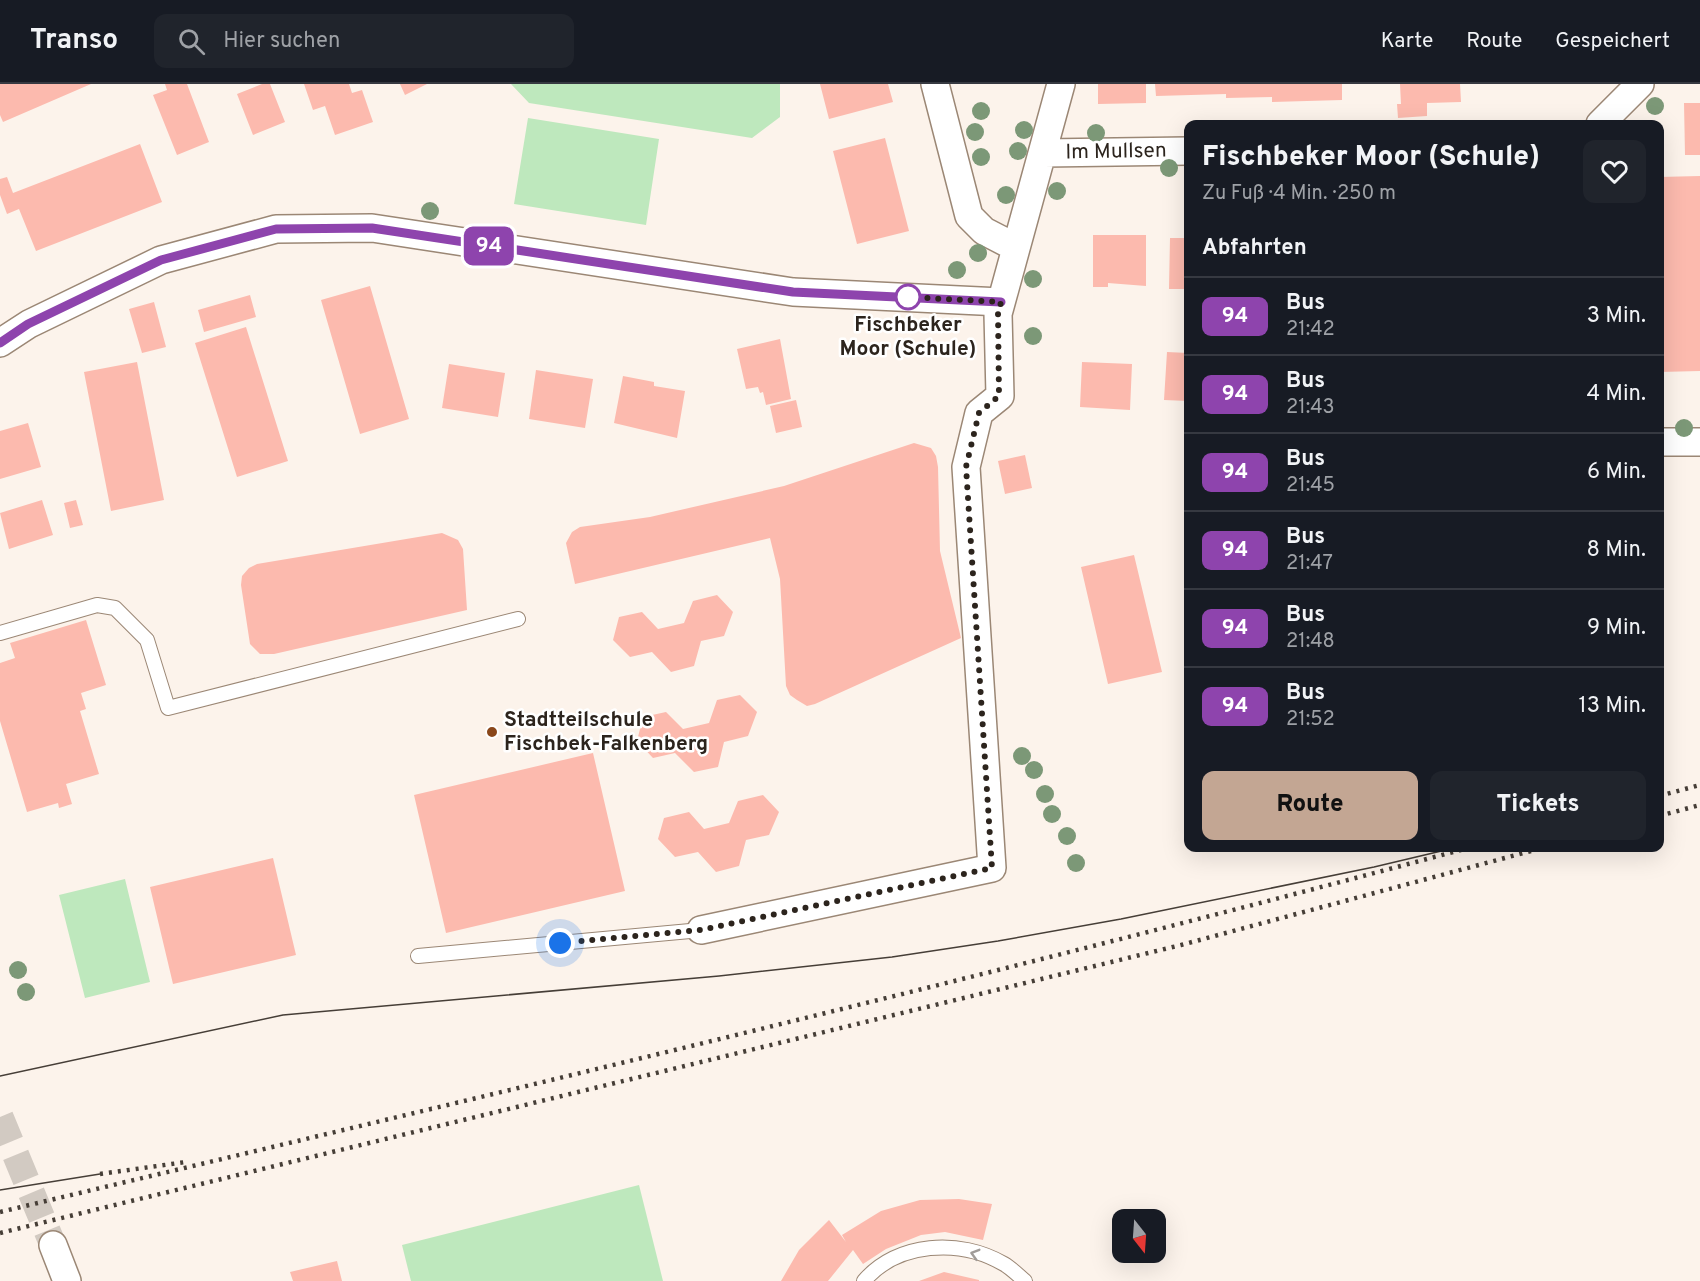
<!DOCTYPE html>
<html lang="de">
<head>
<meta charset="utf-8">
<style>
  body { margin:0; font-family:Overpass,sans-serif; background:#20242c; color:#f1f3f6; height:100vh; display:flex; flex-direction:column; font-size:22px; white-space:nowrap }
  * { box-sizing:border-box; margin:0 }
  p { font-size:20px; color:#9ea1a6 }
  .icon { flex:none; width:33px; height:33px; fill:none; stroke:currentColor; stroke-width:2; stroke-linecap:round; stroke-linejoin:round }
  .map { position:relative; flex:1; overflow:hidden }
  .sheet { position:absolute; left:1184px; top:36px; width:480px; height:732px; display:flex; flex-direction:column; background:#171b24; border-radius:12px; box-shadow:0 6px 24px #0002 }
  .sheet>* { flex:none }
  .badge { padding:0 12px; border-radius:9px; font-size:21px; line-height:39px }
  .needle { width:39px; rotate:163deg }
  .buttons { position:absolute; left:1112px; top:1125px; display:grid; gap:12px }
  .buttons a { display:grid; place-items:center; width:54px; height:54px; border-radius:12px; background:#171b24; box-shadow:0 6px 24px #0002; font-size:30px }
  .you { position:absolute; width:30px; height:30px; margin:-15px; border:4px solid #fff; border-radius:50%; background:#1a73e8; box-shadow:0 0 0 9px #1a73e833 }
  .map>.badge { position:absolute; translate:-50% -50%; box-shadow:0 0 0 3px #fff }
  h2 { padding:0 18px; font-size:22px; line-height:54px }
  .round { display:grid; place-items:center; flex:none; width:63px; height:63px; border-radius:12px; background:#20242c }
  .head { display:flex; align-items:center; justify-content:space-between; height:102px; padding:0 18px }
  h1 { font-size:28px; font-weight:800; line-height:45px }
  .action { display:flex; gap:12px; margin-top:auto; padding:12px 18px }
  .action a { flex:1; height:69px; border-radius:12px; background:#c3a693; color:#111; font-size:24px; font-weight:800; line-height:69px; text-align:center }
  .action a+a { background:#20242c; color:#f1f3f6 }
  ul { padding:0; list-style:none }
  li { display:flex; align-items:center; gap:18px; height:78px; padding:0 18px; border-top:2px solid #363941 }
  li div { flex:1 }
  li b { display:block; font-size:22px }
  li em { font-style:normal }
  li .badge { min-width:66px; font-weight:700; text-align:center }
  header { display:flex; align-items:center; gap:36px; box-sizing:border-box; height:84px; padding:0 30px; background:#171b24; border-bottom:2px solid #363941 }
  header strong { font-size:28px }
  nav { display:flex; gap:33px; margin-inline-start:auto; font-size:21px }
  .search { width:420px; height:54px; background:#20242c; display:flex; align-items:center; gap:15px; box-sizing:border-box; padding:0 21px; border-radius:12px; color:#9ea1a6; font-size:22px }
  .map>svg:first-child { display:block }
  .green { fill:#bee8bd }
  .building { fill:#fcbaae }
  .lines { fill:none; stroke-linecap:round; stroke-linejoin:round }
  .minor-tunnel { stroke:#d2cac2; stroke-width:27; stroke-dasharray:27 14; stroke-linecap:butt }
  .service-casing { stroke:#9b8775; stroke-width:16 }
  .minor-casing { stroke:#9b8775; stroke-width:30 }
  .service { stroke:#fff; stroke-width:14 }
  .minor { stroke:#fff; stroke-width:27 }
  .tram { stroke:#463e37; stroke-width:1.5 }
  .rail { stroke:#463e37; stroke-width:4.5; stroke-dasharray:3 6; stroke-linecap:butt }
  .tree { fill:#7c9877 }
  .oneway { stroke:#a09c99 }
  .line-casing { stroke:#fff; stroke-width:14 }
  .line { stroke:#8e44ad; stroke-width:9 }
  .walk { stroke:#2c241d; stroke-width:6; stroke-dasharray:0 10.8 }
  .stop-dot { fill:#fff; stroke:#8e44ad; stroke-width:3 }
  .poi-dot { fill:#8a471a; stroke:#fff; stroke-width:2 }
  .labels { text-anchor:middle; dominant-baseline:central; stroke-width:5; stroke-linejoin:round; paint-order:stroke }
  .street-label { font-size:21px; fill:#2c241d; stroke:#fff }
  .stop-label { font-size:21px; font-weight:bold; fill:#2c241d; stroke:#fff }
  .poi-label { font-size:21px; font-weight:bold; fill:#2c241d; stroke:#fff; text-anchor:start }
</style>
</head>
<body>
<header>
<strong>Transo</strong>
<div class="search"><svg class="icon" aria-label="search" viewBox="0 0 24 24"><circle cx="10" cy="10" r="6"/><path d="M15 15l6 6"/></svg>Hier suchen</div>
<nav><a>Karte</a><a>Route</a><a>Gespeichert</a></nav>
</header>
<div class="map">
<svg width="1700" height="1197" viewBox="0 0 1700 1197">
  <rect width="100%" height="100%" fill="#fcf3eb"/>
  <path class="green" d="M511,0h269v33l-28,21 -223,-35z
    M528,34l131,21 -13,86 -132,-21z
    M125,795l25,103 -65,16 -26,-103z
    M639,1101l24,96h-252l-9,-36z"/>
  <path class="building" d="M0,0h91l-88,38 -3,-7z
    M165,0h22l22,58 -32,13 -24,-60 14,-5z
    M262,0h8l15,38 -32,13 -16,-41z
    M304,0h45l3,9 10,-3 11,32 -38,13 -10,-29 -12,4z
    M400,0h27l-22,11z
    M820,0h68l5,18 -64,17z
    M1098,0h48v19l-48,1z
    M1155,0h187v16l-70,2v-5l-46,1v-4l-70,2z
    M1400,0h60l1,18 -34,1v13l-29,2 -1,-14h4z
    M1684,19h16v52h-15z
    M885,54l24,93 -52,13 -24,-93z
    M140,60l22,58 -126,49 -17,-42 -12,5 -7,-19v-16l7,-2 6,16z
    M1700,92v195l-41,1v-195z
    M1093,151h53v51l-38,-3v4h-15z
    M1170,154h18v51h-19z
    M370,202l39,133 -49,15 -39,-134z
    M250,211l6,22 -52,15 -6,-22z
    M154,218l12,45 -24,6 -13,-44z
    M246,243l42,134 -51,16 -42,-134z
    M780,255l11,60 -25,6 -3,-13 -3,1 -2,-6 -12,2 -9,-40z
    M1167,268l21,1v48l-24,-1z
    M137,278l27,138 -53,11 -27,-139z
    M1082,278l50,2 -2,46 -50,-3z
    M449,280l56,9 -7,44 -56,-9z
    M536,286l57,9 -8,49 -56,-9z
    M623,292l31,6v4l31,5 -8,47 -63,-15z
    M796,316l6,27 -26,6 -6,-27z
    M28,339l13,44 -41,12v-48z
    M914,359l17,5 5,8 2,11 2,84 21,87 -146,66 -8,2 -10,-6 -7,-5 -4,-9 -6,-107 -10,-41 -195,46 -9,-41 6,-11 8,-5 70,-10 134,-31z
    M1025,371l7,33 -27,6 -7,-33z
    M42,416l11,35 -44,14 -9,-36z
    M76,416l7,25 -13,3 -6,-25z
    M442,449l16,7 5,9 4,61 -193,44h-14l-10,-10 -9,-59 1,-9 7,-8 8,-4z
    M1134,471l28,117 -54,12 -27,-117z
    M717,511l16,17 -9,24 -23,5 -7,25 -23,6 -19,-20 -22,5 -17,-17 6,-23 23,-5 16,17 26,-6 9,-22z
    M86,536l20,65 -25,8 5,16 -6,2 19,63 -33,10 6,20 -13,4 -1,-5 -31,9 -27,-91v-58l15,-5 -5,-15z
    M740,611l17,17 -9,24 -24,6 -6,25 -24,5 -19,-19 -22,5 -16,-17 6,-24 23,-5 17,17 26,-6 8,-23z
    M593,669l32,138 -179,42 -32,-138z
    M763,711l16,17 -10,23 -23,5 -7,26 -23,6 -18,-20 -23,5 -17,-18 6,-21 25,-6 15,17 25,-6 9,-22z
    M273,774l23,97 -123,29 -23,-97z
    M959,1115l33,5 -9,36 -38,-8 -24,3 -35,14 -23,15 -10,-14 -25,31h-47l18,-31 30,-30 17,22 -4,-7 39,-24 39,-11z
    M337,1177l5,20h-49l-3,-9z
    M944,1188l35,8v1h-60z"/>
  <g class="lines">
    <path class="minor-tunnel" d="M0,1033l53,128"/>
    <defs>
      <path id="service" d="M0,549l97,-28 18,3 32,32 21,68 350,-89
        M418,872l283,-26
        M864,1197c33,-39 96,-43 140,-17 7,4 14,11 21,17"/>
      <path id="minor" d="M935,0l34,132 15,15 31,16
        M1600,40l40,-40
        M1044,69l144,-2
        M0,259l29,-19 132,-64 115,-31 96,-1 421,64 208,10
        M1659,358h41
        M701,846l291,-62 -26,-401 13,-54 21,-17 -2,-82 63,-230
        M53,1161l14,36"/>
    </defs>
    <use href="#service" class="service-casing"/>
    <use href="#minor" class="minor-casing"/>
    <use href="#service" class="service"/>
    <use href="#minor" class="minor"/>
    <path class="tram" d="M0,992l283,-61 436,-39 173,-19 106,-16 123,-22 253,-52 80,-19
      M0,1106l100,-16"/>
    <path class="rail" d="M1659,712l41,-11
      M1659,732l41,-11
      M100,1090l86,-12
      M0,1128c490,-117 981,-233 1468,-364
      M0,1149l1181,-288 361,-97"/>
  </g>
  <g class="tree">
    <circle cx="1655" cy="22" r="9"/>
    <circle cx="981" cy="27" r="9"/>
    <circle cx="1024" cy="46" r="9"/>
    <circle cx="975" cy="48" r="9"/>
    <circle cx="1096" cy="49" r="9"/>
    <circle cx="1018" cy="67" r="9"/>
    <circle cx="981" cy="73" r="9"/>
    <circle cx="1169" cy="84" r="9"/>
    <circle cx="1057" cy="107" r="9"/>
    <circle cx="1006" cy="111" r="9"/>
    <circle cx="430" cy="127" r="9"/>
    <circle cx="978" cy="169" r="9"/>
    <circle cx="957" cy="186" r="9"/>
    <circle cx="1033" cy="195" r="9"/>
    <circle cx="1033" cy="252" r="9"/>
    <circle cx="1684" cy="344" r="9"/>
    <circle cx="1022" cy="672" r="9"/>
    <circle cx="1034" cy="686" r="9"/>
    <circle cx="1045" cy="710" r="9"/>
    <circle cx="1052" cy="730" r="9"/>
    <circle cx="1067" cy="752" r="9"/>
    <circle cx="1076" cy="779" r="9"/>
    <circle cx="18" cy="886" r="9"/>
    <circle cx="26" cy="908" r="9"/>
  </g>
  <defs><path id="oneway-chevron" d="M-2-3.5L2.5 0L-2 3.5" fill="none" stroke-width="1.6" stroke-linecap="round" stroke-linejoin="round" transform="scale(1.5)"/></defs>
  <use class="oneway" href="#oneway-chevron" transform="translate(975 1170) rotate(-164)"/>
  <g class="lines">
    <defs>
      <path id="line" d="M0,259l28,-19 133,-64 115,-31 96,-1 421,64 208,10"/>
    </defs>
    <use href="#line" class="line-casing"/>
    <use href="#line" class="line"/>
    <path class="walk" d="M560,859l141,-13 291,-62 -26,-401 13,-54 20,-17 -1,-82 3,-12 -93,-5"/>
  </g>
  <circle class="stop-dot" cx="908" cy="213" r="12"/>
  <circle class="poi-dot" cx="492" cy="648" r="6"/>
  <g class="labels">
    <g class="street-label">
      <text transform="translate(1116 68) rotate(-1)">Im Mullsen</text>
    </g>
    <g class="stop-label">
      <text x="908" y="241">Fischbeker<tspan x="908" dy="24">Moor (Schule)</tspan></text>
    </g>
    <g class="poi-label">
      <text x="504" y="636">Stadtteilschule<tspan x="504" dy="24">Fischbek-Falkenberg</tspan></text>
    </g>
  </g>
</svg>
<div class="buttons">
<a><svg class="needle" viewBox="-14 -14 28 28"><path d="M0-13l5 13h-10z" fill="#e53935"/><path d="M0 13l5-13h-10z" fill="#9ea1a6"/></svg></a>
</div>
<div class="you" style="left:560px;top:859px"></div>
<b class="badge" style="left:489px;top:162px;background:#8e44ad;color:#fff">94</b>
<section class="sheet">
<div class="head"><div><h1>Fischbeker Moor (Schule)</h1><p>Zu Fuß · 4 Min. · 250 m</p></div><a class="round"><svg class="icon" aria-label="heart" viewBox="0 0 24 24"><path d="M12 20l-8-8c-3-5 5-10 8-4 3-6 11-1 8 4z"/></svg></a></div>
<h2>Abfahrten</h2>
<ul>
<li><span class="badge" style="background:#8e44ad;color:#fff">94</span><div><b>Bus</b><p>21:42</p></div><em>3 Min.</em></li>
<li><span class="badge" style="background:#8e44ad;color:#fff">94</span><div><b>Bus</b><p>21:43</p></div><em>4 Min.</em></li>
<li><span class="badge" style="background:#8e44ad;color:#fff">94</span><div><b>Bus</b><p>21:45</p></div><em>6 Min.</em></li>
<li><span class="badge" style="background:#8e44ad;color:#fff">94</span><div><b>Bus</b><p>21:47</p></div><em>8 Min.</em></li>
<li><span class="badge" style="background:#8e44ad;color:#fff">94</span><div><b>Bus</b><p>21:48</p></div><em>9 Min.</em></li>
<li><span class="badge" style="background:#8e44ad;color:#fff">94</span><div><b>Bus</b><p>21:52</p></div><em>13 Min.</em></li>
</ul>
<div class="action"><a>Route</a><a>Tickets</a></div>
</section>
</div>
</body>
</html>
